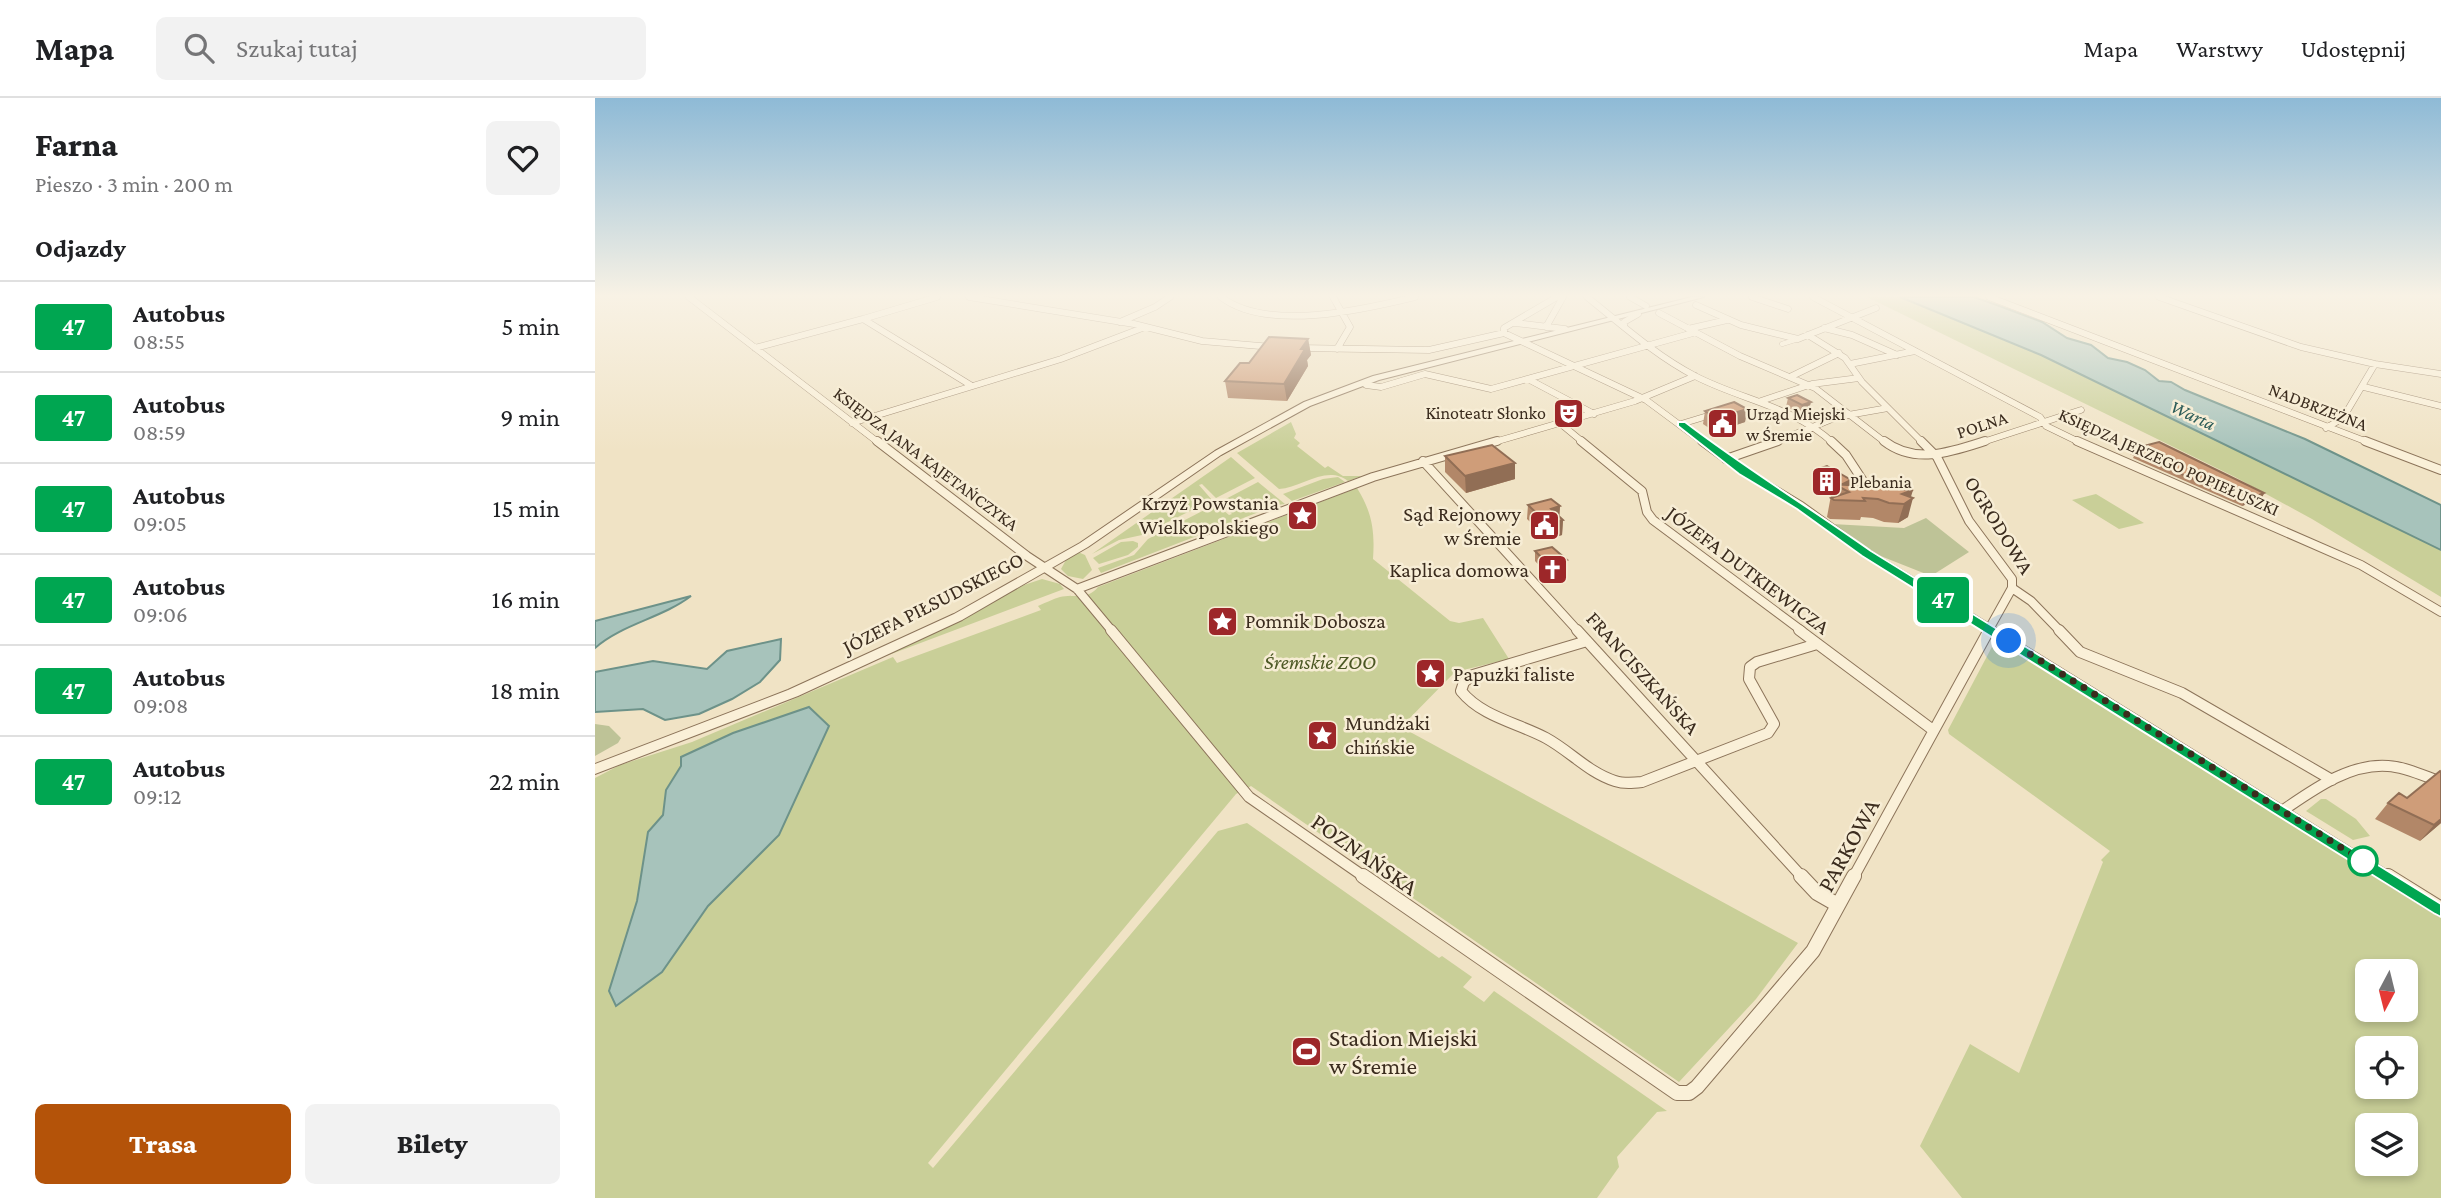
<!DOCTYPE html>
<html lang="pl">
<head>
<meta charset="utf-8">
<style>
  body { margin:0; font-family:"Crimson Pro",serif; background:#f2f2f2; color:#202124; height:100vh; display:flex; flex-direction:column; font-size:26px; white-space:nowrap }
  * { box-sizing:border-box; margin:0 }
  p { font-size:23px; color:#757577 }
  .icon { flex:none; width:38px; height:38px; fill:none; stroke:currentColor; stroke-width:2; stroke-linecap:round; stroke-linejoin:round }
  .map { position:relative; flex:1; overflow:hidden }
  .sheet { display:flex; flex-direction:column; background:#fff; width:595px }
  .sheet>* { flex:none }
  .badge { padding:0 14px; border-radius:5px; font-size:24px; line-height:46px }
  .needle { width:46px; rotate:187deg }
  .controls { position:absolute; left:1760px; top:861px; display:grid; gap:14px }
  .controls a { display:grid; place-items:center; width:63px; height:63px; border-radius:10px; background:#fff; box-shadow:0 4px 10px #0003; font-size:35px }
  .you { position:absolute; width:35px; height:35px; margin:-18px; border:5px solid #fff; border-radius:50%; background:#1a73e8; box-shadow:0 0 0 10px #1a73e833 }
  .map>.badge { position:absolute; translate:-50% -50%; box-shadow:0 0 0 4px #fff }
  h2 { padding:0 35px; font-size:26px; line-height:63px }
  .round { display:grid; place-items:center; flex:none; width:74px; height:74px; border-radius:10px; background:#f2f2f2 }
  .overview { display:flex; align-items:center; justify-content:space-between; height:119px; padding:0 35px }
  h1 { font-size:33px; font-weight:800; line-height:52px }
  .cta { display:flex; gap:14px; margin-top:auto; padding:14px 35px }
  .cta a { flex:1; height:80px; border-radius:10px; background:#b45309; color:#fff; font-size:28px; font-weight:800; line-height:80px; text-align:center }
  .cta a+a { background:#f2f2f2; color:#202124 }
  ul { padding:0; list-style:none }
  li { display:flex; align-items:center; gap:21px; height:91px; padding:0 35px; border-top:2px solid #e0e0e0 }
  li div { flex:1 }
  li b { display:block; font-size:26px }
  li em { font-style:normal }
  li .badge { min-width:77px; font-weight:700; text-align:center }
  header { display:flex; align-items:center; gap:42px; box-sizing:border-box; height:98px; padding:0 35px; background:#fff; border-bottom:2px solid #e0e0e0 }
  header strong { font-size:33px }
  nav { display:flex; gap:38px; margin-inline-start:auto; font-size:24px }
  .search { width:490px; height:63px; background:#f2f2f2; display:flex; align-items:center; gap:18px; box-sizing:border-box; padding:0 24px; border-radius:10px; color:#757577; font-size:26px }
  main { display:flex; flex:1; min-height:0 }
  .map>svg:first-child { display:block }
  .green { fill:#c9cf98; fill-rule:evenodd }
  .cemetery { fill:#bec397 }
  .water { fill:#a7c3bb; stroke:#6d9289; stroke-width:2 }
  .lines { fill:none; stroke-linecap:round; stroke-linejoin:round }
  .pedestrian-casing { stroke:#8c745a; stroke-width:5 }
  .minor-far3-casing { stroke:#8c745a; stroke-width:7 }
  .minor-far2-casing { stroke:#8c745a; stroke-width:10 }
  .minor-far1-casing { stroke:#8c745a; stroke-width:12 }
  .minor-casing { stroke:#8c745a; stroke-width:16 }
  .tertiary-casing { stroke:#8c745a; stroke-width:2 }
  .pedestrian { stroke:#faf0d8; stroke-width:4.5 }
  .minor-far3 { stroke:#faf0d8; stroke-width:6 }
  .minor-far2 { stroke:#faf0d8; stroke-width:8 }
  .minor-far1 { stroke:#faf0d8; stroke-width:10 }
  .minor { stroke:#faf0d8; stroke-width:14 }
  .tertiary { fill:#faf0d8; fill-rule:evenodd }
  .wall { fill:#b28768 }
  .shaded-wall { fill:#916e55 }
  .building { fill:#cf9d79; stroke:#916e55; stroke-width:2 }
  .line { fill:#00a651; stroke:#fff; stroke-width:2 }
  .walk { stroke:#3b2c1e; stroke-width:7; stroke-dasharray:0 12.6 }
  .stop-dot { fill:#fff; stroke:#00a651; stroke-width:3.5 }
  .labels { text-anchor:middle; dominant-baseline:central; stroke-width:5; stroke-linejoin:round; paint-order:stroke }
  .far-street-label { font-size:18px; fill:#3b2c1e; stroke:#f7edd5 }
  .far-poi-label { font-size:18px; fill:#3b2c1e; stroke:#f7edd5; text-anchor:start }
  .far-water-label { font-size:19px; font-style:italic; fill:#2d5c58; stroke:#f7edd5 }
  .poi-label { font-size:21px; fill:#3b2c1e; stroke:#f7edd5; text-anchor:end }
  .street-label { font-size:21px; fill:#3b2c1e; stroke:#f7edd5 }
  .park-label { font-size:21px; font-style:italic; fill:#4c5824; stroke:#f7edd5 }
  .near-street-label { font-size:24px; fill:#3b2c1e; stroke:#f7edd5 }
  .near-poi-label { font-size:24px; fill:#3b2c1e; stroke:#f7edd5; text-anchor:start }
</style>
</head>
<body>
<header>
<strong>Mapa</strong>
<div class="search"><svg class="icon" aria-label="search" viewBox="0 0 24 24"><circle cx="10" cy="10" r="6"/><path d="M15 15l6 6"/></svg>Szukaj tutaj</div>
<nav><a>Mapa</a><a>Warstwy</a><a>Udostępnij</a></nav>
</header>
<main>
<section class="sheet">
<div class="overview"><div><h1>Farna</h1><p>Pieszo · 3 min · 200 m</p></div><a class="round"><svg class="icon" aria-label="heart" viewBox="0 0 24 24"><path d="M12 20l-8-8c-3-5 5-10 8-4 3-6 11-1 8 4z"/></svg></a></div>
<h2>Odjazdy</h2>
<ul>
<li><span class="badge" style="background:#00a651;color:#fff">47</span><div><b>Autobus</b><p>08:55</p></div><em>5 min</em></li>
<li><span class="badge" style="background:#00a651;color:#fff">47</span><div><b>Autobus</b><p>08:59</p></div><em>9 min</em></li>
<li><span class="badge" style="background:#00a651;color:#fff">47</span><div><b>Autobus</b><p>09:05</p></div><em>15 min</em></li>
<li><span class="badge" style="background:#00a651;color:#fff">47</span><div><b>Autobus</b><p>09:06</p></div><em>16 min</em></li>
<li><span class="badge" style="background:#00a651;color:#fff">47</span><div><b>Autobus</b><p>09:08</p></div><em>18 min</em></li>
<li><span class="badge" style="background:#00a651;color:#fff">47</span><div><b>Autobus</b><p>09:12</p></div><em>22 min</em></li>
</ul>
<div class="cta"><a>Trasa</a><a>Bilety</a></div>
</section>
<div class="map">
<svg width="1846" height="1100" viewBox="0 0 1846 1100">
  <rect width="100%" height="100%" fill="#f0e3c5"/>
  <path class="green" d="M1272,199h33l141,58 400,195v47l-129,-78 -77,-42z
    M696,324l5,12 -2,4 6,5 -3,3 28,22 3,-2 15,10h19l-14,5c-21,-17 -47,7 -69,8l-42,-36z
    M636,359l24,21 -39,20 -14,-14 -3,1 13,15 -70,35 -23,5 -27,14z
    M743,379l7,5 -53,19 -9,-7 40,-15z
    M663,384l27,22 -8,1 -176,68 -3,-5 36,-13 14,-16 68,-35 13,11 3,-1 -12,-12z
    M762,390c15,24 18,43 16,71l77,62 9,2 24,-5 26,41 -54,13 -54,55 397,216 -42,56 -77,83 -428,-296 -15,8 -308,369 5,5 285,-337 29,-8 192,135 3,-2 30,21 -9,10 21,15 10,-11 173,120 -10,1 -40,45 2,10 -22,31h-1002v-420l25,-13 72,-23 201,-85 4,6 144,-53 -3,-4c7,-3 15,-7 22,-9 14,-3 28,3 38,-10z
    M1501,396l48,29 -25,6 -47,-29z
    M538,443l5,2v4l-10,8 -29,9 -6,-6 28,-16z
    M483,454l7,3 7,15 -9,9 -15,-3 -7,-7 5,-9z
    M447,481l18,5 4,5 -178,67 138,-71z
    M1399,545l10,1 437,273v281h-479l-42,-52 50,-102 49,29 84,-211 -2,-2 9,-9 -161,-117 -1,-4zM1773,873h38v39h-38zM1773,950h38v39h-38zM1773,1027h38v39h-38z
    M1726,701h5l30,20 14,17 -17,4 -47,-29z"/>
  <path class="cemetery" d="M1331,420l43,34 -38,24 -63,-25 -36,-27 72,4z
    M0,626l14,2 12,12 -3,5 -23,13z"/>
  <path class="water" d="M1305,199h74l20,7 48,18 25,16 24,7 17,13 19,4 18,8 14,11 12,1 14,8 120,49 136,66v45l-400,-195z
    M96,498c-29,22 -69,28 -96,52v-27z
    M186,541l-1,21 -20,22 -28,17 -33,15 -34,6 -22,-11 -48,3v-40l58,-11 54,8 20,-18z
    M214,609l20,19 -50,109 -71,71 -46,66 -46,34 -7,-15 28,-90 11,-69 15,-17 3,-25 15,-24v-9l52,-24z"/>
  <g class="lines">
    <defs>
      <path id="pedestrian" d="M1187,246l16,-5"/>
      <path id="minor-far3" d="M94,199l190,146
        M342,199l-74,22 109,67
        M374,199l165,27 68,17 70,6
        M626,199c46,35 141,13 194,0
        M738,199l17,30 -13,22
        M992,199c35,28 68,58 108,79 46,24 98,30 138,67
        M1035,199l16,9
        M1157,199l36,12
        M1218,199l227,120 6,9 35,17
        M1394,199l381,146
        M1564,199l142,50 74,17 66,10
        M1101,207l45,20 57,14 78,-31
        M1064,215l81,43 75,32 71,55
        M525,224l35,-15 15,-10
        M920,225l50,6
        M951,229l17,-30
        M1029,229v-5l14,-8
        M1229,230l28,7 45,20
        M1093,231l39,-9
        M909,235v-5l53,-31
        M1213,237l37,23 17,24 61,61
        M160,250l108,-29
        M703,250l131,2 75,-17 142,67 58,43
        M1255,266l65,-13
        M1195,279l49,-24
        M933,281l66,35
        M771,287l15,2 44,-13 66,15 202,-56
        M1769,289l77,19
        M1166,303l51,-17 47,-6
        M257,325l209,-64 84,-32
        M966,326l23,19
        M1086,326l33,-10
        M1731,330l17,-10 32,-54
        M896,345l144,-42 60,-25
        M1178,345l64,-26 51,-9
        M1385,345l101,-33"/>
      <path id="minor-far2" d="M282,343l150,115 50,33 35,42
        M986,343l61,50 5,21 6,8 149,111
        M1107,343l41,30 58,35 65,47 127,78
        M1236,343l15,14 19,29
        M1289,343c31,24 67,11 101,0
        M1326,343l16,16 32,64 43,58v9l19,13 29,30
        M1482,343l284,124 80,47
        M1770,343l76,29
        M1131,361l52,-18
        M828,363l155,170
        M482,491l296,-112 124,-36
        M1393,533l24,-43"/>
      <path id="minor-far1" d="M516,532l138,167 117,81
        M982,532l226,248
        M1204,532l134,100
        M1395,532l400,248
        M1464,532l21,22 102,41 150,87
        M992,543l-114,34 -9,7 -3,9c21,26 57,32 85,47 24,13 43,35 69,43 9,3 18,2 27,1l126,-49 6,-9 -25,-45 1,-12 7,-5 60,-18
        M1687,713c31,-21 67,-48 106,-45 18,1 36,10 53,16
        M1258,780l136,-248"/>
      <path id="minor" d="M768,778l314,217h12l8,-6 116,-136 41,-75
        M1206,778l16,17 21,12
        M1793,778l53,33"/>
      <path id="tertiary" d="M1097,199h12l-325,83 -69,26 -89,49 -133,92 -126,73 -164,76 -203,78v-10l193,-74 166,-76 126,-71 135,-92 89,-49 69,-26z"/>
    </defs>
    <use href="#pedestrian" class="pedestrian-casing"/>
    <use href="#minor-far3" class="minor-far3-casing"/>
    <use href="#minor-far2" class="minor-far2-casing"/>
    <use href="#minor-far1" class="minor-far1-casing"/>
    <use href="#minor" class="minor-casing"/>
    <use href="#tertiary" class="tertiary-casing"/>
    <use href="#pedestrian" class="pedestrian"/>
    <use href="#minor-far3" class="minor-far3"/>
    <use href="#minor-far2" class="minor-far2"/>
    <use href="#minor-far1" class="minor-far1"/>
    <use href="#minor" class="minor"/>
    <use href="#tertiary" class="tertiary"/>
  </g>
  <path class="wall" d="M713,241l3,16 -4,5 1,6 -21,35 -59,-3 -3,-17 24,-18z
    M1202,297l12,15 -9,3 -14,-6 2,-9z
    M1152,311l-2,13 -30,10 -12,-8 2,-13z
    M1537,351l132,44 -2,5 -20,8 -109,-48 1,-2 -4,-2z
    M850,358l70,7v16l-49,14 -21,-21z
    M1220,372l36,10 -1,5 60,12 -2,20 -10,6 -14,-1 -11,-4 -12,-1 -1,3 -30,-1 -3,-2 5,-27 -19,-11z
    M933,407l32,1 -1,11 4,3 -1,15 -14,4 -21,-20z
    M940,453l32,9v10l-18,6 -14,-15z
    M1846,674v51l-21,18 -45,-22 13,-16 19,-5z"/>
  <path class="shaded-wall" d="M713,241l3,16 -4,5 1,6 -21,35 -3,-17 17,-35z
    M1216,304l-2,8 -9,3 2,-8z
    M1152,311l-2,13 -30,10 1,-13z
    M920,365v16l-49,14 -1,-17z
    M1256,382l-2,10 -8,-5z
    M1318,392l-3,10 3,-2 -5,19 -10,6 6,-19 -2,-10z
    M1669,395l-2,5 -20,8 3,-5z
    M965,408l-1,15 -8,-12z
    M968,422l-1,15 -14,4v-15z
    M972,462v10l-18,6 1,-10z
    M1846,721v4l-21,18 14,-16z"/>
  <path class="building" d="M674,239l39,2 -7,10h4l-21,35 -59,-3 15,-18h9z
    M1202,297l14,7 -9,3 -14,-7z
    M1139,304l13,7 -31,10 -11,-8z
    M1564,344l105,51 -19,8 -111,-47 4,-2 -6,-3z
    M897,347l23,18 -50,13 -20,-20z
    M1232,368l24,14 -10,5 -26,-15z
    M1239,386l79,6 -11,4 11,4 -9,6 -15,-1 -11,-4 -15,-1 2,3 -31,-1 -3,-2 18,-6z
    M956,401l9,7 -9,3 12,11 -15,4 -20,-19z
    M957,449l15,13 -17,6 -15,-15z
    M1845,673l1,1v47l-7,6 -46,-22 11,-10 8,5z"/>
  <linearGradient id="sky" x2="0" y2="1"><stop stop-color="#8ebad6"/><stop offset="0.56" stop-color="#f8f2e5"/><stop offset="1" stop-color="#f8f2e5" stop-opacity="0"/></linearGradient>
  <rect width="1846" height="353" fill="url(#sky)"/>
  <path class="line" d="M1083,324h7c60,46 124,85 186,129l570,353v13l-6,-3 -573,-358 -65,-47 -58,-35 -61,-48z"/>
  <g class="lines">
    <path class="walk" d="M1414,543l354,220"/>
  </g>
  <defs>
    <symbol id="theatre-square" viewBox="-11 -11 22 22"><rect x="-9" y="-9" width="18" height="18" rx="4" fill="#9d2729" stroke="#f7edd5"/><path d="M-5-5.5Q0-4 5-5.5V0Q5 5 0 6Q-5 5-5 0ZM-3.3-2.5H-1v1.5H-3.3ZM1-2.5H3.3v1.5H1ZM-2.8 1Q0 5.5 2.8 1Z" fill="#fff"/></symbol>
    <symbol id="civic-square" viewBox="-11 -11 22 22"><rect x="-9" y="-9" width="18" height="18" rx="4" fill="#9d2729" stroke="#f7edd5"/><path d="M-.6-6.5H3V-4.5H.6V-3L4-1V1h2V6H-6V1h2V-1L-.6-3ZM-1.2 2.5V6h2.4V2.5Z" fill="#fff"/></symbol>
    <symbol id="building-square" viewBox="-11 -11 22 22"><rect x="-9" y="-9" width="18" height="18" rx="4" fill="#9d2729" stroke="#f7edd5"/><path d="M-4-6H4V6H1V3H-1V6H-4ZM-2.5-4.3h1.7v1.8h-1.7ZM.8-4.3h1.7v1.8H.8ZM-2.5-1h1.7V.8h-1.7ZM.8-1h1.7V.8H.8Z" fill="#fff"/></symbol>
    <symbol id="sight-square" viewBox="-11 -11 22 22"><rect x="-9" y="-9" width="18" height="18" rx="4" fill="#9d2729" stroke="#f7edd5"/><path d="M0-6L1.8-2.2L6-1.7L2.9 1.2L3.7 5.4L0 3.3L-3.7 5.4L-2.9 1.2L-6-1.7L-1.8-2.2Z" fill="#fff"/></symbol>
    <symbol id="church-square" viewBox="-11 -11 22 22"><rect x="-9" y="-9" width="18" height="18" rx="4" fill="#9d2729" stroke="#f7edd5"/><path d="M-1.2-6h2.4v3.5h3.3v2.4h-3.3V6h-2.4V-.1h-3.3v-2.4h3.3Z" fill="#fff"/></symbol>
    <symbol id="stadium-square" viewBox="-11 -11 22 22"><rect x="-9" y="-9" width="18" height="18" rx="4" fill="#9d2729" stroke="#f7edd5"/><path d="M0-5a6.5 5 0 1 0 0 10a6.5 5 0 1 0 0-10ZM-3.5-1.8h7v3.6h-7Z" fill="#fff"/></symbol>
  </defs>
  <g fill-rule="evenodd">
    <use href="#theatre-square" x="956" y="298" width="35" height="35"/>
    <use href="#civic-square" x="1110" y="308" width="35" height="35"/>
    <use href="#building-square" x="1214" y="366" width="35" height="35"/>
    <use href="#sight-square" x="690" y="400" width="35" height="35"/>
    <use href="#civic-square" x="932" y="410" width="35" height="35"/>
    <use href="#church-square" x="940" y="454" width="35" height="35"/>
    <use href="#sight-square" x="610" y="506" width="35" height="35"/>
    <use href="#sight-square" x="818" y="558" width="35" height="35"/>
    <use href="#sight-square" x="710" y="620" width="35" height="35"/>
    <use href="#stadium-square" x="694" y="936" width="35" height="35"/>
  </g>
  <circle class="stop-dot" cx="1768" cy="763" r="14"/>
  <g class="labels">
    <g class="far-street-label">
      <text transform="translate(1723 309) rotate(21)">NADBRZEŻNA</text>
      <text transform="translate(1387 327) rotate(-18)">POLNA</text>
      <text transform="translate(331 361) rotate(37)">KSIĘDZA JANA KAJETAŃCZYKA</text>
      <text transform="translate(1574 364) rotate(24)">KSIĘDZA JERZEGO POPIEŁUSZKI</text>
    </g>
    <g class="far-poi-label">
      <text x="951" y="315" text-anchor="end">Kinoteatr Słonko</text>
      <text x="1151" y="316">Urząd Miejski<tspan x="1151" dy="21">w Śremie</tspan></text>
      <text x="1255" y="384">Plebania</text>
    </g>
    <g class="far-water-label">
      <text transform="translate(1598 317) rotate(25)">Warta</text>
    </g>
    <g class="poi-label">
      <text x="684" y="405">Krzyż Powstania<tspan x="684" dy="24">Wielkopolskiego</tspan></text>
      <text x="926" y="416">Sąd Rejonowy<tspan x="926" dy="24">w Śremie</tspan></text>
      <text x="934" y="472">Kaplica domowa</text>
      <text x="650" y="523" text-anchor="start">Pomnik Dobosza</text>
      <text x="858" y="576" text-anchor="start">Papużki faliste</text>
      <text x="750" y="625" text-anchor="start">Mundżaki<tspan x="750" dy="24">chińskie</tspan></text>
    </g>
    <g class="street-label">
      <text transform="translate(1404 427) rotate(58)">OGRODOWA</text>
      <text transform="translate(1153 472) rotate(37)">JÓZEFA DUTKIEWICZA</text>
      <text transform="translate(338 505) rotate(-27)">JÓZEFA PIŁSUDSKIEGO</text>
      <text transform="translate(1048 575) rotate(48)">FRANCISZKAŃSKA</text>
    </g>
    <g class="park-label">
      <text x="725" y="564">Śremskie ZOO</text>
    </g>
    <g class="near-street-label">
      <text transform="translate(1253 747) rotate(-61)">PARKOWA</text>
      <text transform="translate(770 756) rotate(35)">POZNAŃSKA</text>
    </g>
    <g class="near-poi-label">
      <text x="734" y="939">Stadion Miejski<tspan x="734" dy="28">w Śremie</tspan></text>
    </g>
  </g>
</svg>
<div class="controls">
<a><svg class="needle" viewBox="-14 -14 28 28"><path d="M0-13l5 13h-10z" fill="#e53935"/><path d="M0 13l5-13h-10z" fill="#757577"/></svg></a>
<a><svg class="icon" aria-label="locate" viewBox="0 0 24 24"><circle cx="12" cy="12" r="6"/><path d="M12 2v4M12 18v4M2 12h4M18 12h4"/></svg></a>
<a><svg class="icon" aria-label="layers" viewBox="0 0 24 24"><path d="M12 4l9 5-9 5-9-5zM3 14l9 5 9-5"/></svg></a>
</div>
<div class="you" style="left:1414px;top:543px"></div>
<b class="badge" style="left:1348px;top:502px;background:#00a651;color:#fff">47</b>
</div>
</main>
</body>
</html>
